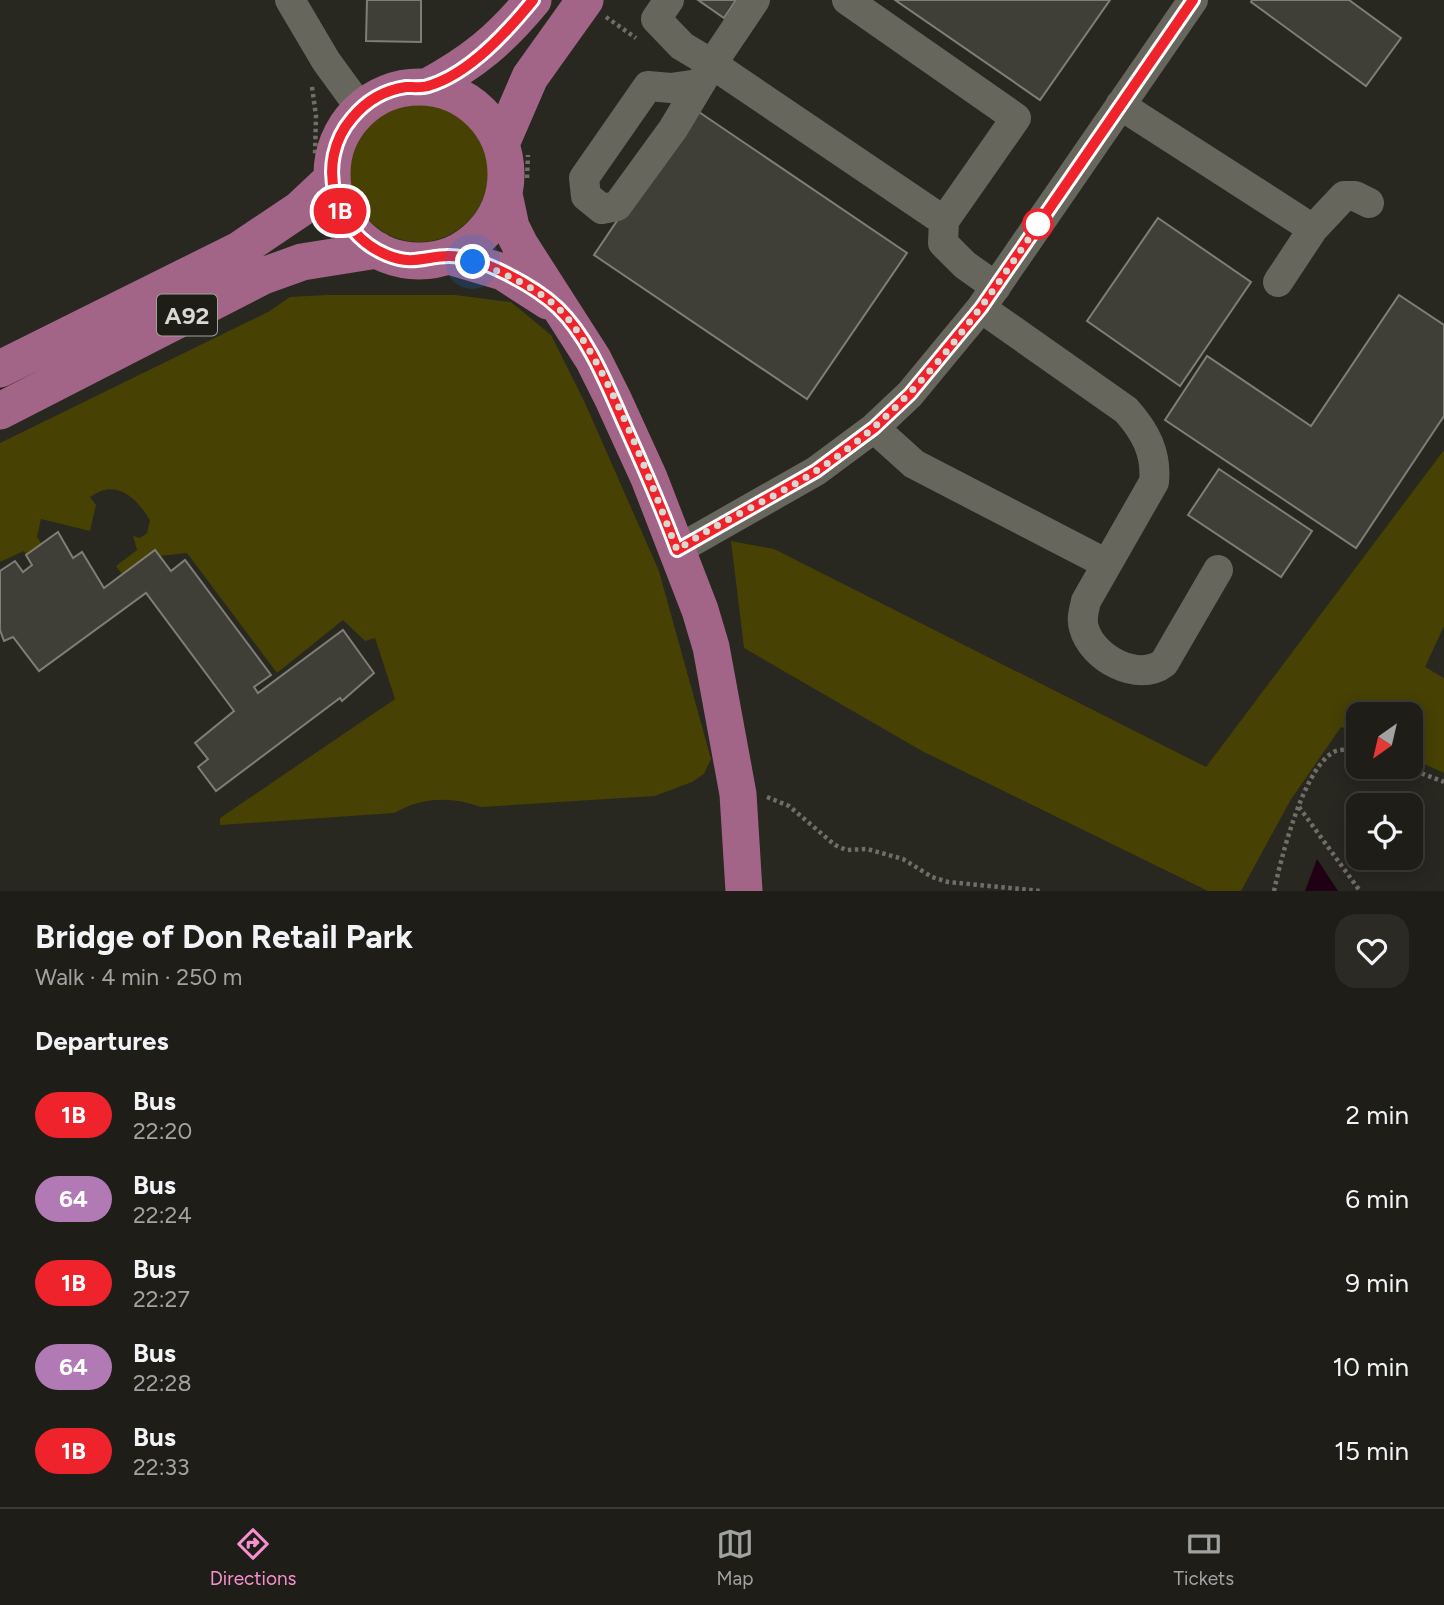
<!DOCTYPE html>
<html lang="en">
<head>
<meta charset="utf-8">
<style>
  body { margin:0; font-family:Figtree,sans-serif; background:#2b2a25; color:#f1f3f6; height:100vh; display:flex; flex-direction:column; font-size:26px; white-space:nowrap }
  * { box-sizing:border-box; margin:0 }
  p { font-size:23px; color:#a1a2a2 }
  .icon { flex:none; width:38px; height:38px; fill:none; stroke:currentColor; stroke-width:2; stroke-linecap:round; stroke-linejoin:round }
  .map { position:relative; height:891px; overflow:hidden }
  .panel { display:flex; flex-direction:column; background:#1e1d18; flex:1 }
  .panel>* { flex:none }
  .badge { padding:0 14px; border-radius:23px; font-size:24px; line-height:46px }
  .needle { width:46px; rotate:214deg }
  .tools { position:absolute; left:1346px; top:702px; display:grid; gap:14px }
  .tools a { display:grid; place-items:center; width:77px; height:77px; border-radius:14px; background:#1e1d18; box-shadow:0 4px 18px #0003,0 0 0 2px #3c3b37; font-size:35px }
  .you { position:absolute; width:35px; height:35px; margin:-18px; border:5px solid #fff; border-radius:50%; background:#1a73e8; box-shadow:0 0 0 10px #1a73e833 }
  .map>.badge { position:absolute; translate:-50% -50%; box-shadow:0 0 0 4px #fff }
  h2 { padding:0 35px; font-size:26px; line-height:63px }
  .round { display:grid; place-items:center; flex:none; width:74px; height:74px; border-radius:21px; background:#2b2a25 }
  .head { display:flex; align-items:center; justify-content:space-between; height:119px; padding:0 35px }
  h1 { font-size:33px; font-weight:700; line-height:52px }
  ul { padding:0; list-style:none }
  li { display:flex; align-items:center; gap:21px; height:84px; padding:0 35px }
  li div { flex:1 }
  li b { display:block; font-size:26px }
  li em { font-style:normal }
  li .badge { min-width:77px; font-weight:700; text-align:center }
  .menu { display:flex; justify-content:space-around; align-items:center; height:98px; border-top:2px solid #3c3b37; background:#1e1d18; font-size:19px; color:#a1a2a2 }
  .menu a { display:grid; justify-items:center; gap:4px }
  .menu .active { color:#f790cf }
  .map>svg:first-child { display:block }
  .green { fill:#474104 }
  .water { fill:#200015 }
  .building { fill:#403f37; stroke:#7f7e75; stroke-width:2 }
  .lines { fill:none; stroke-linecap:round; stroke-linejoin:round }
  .path { stroke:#6f6f68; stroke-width:4.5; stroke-dasharray:3.5 3.5; stroke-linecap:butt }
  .minor { stroke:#67665d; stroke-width:30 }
  .major { stroke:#a26588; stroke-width:37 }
  .line-casing { stroke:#fff; stroke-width:16 }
  .line { stroke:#ee232c; stroke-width:10 }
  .walk { stroke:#d9d9d4; stroke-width:7; stroke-dasharray:0 12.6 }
  .stop-dot { fill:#fff; stroke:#ee232c; stroke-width:3.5 }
  .labels { text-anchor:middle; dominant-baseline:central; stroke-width:5; stroke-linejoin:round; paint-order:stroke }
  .shield { fill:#1e1e17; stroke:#a1a19b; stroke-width:2 }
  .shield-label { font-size:24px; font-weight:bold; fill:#d9d9d4 }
</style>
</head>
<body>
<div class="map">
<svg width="1444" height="891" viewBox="0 0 1444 891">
  <rect width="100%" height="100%" fill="#282720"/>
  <path class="green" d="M350 173a69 69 0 1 1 138 0a69 69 0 1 1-138 0Z
    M327,295h128l56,7 40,33 34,68 74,168 52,188 -7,15 -12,8 -37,14 -174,11c-30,-11 -59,-10 -87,6l-174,12v-7l175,-119 -20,-61 -10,3 -22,-21 -66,53 -90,-120 -28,3 -4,-6 -33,24 -6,-8 21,-16 -4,-14 7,2 7,-5 3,-13c-13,-21 -33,-43 -60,-23l6,8 -6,26 -49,-12 -4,18 5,7 -16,11 -2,-4 -24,11v-119l268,-131 22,-15z
    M1444,450v176l-19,41 19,11v95l-33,-15 -1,-44h-52v20l-17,-7 -51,74 -49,90h-33l-286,-140 -178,-103 -13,-107 43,8 432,218z"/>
  <path class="water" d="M1317,859l21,32h-33z"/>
  <path class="building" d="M367,0h54v42l-55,-1z
    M698,0h38l-12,18z
    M895,0h215l-70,100z
    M1252,0h97l52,38 -35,48 -115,-84z
    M693,108l214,145 -100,146 -213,-144z
    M1158,218l93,64 -71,104 -93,-65z
    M1399,295l45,30v91l-88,132 -191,-128 42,-64 104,70z
    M1219,469l93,62 -31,46 -93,-62z
    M58,532l15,26 9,-6 22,36 51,-38 16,21 14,-11 86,115 -17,12 4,6 85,-63 31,43 -32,28 -2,-3 -124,93 -18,-24 10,-8 -13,-16 39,-32 -88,-118 -107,78 -26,-34 -9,4 -4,-11v-59l15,-10 8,11 9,-7 -6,-10z"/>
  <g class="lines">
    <path class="path" d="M606,17l30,21
      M312,87l4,29 -1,38
      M527,178l1,-23
      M1402,766l42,16
      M767,797l22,9 46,39 11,5 21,-1 36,10 29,18 16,5 93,9
      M1299,807l61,84
      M1274,891c7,-33 29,-120 58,-138 7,-5 18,-3 26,-2"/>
    <path class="minor" d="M290,0l36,61 35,48
      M669,0l-13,19 26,27 30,18 -39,65 -56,77 -15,3 -16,-13 -2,-18 64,-92 23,2 27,-4
      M755,0l-43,64 232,157
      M847,0l169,118 -72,103 -1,22 22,22 31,22
      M1120,105l193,124 -35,53
      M1313,229l31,-33h11l14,7
      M981,308l145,102c19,21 31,43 28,72l-68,119c-2,9 -5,18 -2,27 8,30 54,55 80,35l54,-93
      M874,428l40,36 193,100
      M677,550l139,-79 58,-43 36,-34 71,-86 212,-308"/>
    <path class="major" d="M332 174a87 87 0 1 1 174 0a87 87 0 1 1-174 0Z
      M427,87c46,-25 73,-47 106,-87
      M501,144l29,-67 55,-77
      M504,194l7,33 9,18 73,114 20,40 36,79 51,132 11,37 27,147 6,97
      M449,256l54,16 45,29
      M0,369l239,-119 61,-41 32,-30
      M0,411l263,-135 39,-14 75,-12"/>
  </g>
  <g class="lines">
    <defs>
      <path id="line" d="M533,0c-26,32 -64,74 -105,86 -7,2 -15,1 -22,1 -21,3 -40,14 -54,31 -38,44 -19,115 35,137 27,11 38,1 62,1 32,0 87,31 109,52 32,31 50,80 68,120 18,40 36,81 51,122l139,-79 58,-43 36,-34 71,-86 212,-308"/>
    </defs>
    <use href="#line" class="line-casing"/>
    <use href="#line" class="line"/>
    <path class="walk" d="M473,262c30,10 60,24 84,45 45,41 97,183 120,243 44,-30 94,-50 139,-79 98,-63 162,-157 226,-252l-4,5"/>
  </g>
  <circle class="stop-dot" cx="1038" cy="224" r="14"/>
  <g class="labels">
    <rect class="shield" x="157" y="294.5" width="60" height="41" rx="5"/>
    <g class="shield-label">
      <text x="187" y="315">A92</text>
    </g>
  </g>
</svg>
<div class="tools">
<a><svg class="needle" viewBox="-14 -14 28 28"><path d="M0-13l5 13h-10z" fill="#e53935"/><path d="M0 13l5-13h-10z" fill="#a1a2a2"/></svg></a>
<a><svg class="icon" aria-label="locate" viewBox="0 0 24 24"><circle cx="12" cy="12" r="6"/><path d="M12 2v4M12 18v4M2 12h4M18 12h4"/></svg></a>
</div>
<div class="you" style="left:473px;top:262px"></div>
<b class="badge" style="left:340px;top:211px;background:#ee232c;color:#fff">1B</b>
</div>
<section class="panel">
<div class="head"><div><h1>Bridge of Don Retail Park</h1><p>Walk · 4 min · 250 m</p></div><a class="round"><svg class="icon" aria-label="heart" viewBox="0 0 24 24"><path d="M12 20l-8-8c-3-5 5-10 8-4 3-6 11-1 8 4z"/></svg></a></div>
<h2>Departures</h2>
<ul>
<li><span class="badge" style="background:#ee232c;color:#fff">1B</span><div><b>Bus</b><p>22:20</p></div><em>2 min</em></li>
<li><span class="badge" style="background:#b17ab5;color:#fff">64</span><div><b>Bus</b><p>22:24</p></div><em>6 min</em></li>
<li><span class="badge" style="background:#ee232c;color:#fff">1B</span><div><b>Bus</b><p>22:27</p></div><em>9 min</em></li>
<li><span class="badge" style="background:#b17ab5;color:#fff">64</span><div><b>Bus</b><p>22:28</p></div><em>10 min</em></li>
<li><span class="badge" style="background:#ee232c;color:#fff">1B</span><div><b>Bus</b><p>22:33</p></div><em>15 min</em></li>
</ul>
</section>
<nav class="menu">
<a class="active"><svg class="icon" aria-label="directions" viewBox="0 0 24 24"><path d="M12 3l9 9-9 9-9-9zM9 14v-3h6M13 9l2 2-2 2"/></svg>Directions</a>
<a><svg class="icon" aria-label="map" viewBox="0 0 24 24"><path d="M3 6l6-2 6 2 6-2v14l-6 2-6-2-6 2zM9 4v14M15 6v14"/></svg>Map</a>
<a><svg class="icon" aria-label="tickets" viewBox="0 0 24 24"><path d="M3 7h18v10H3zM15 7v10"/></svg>Tickets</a>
</nav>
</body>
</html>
